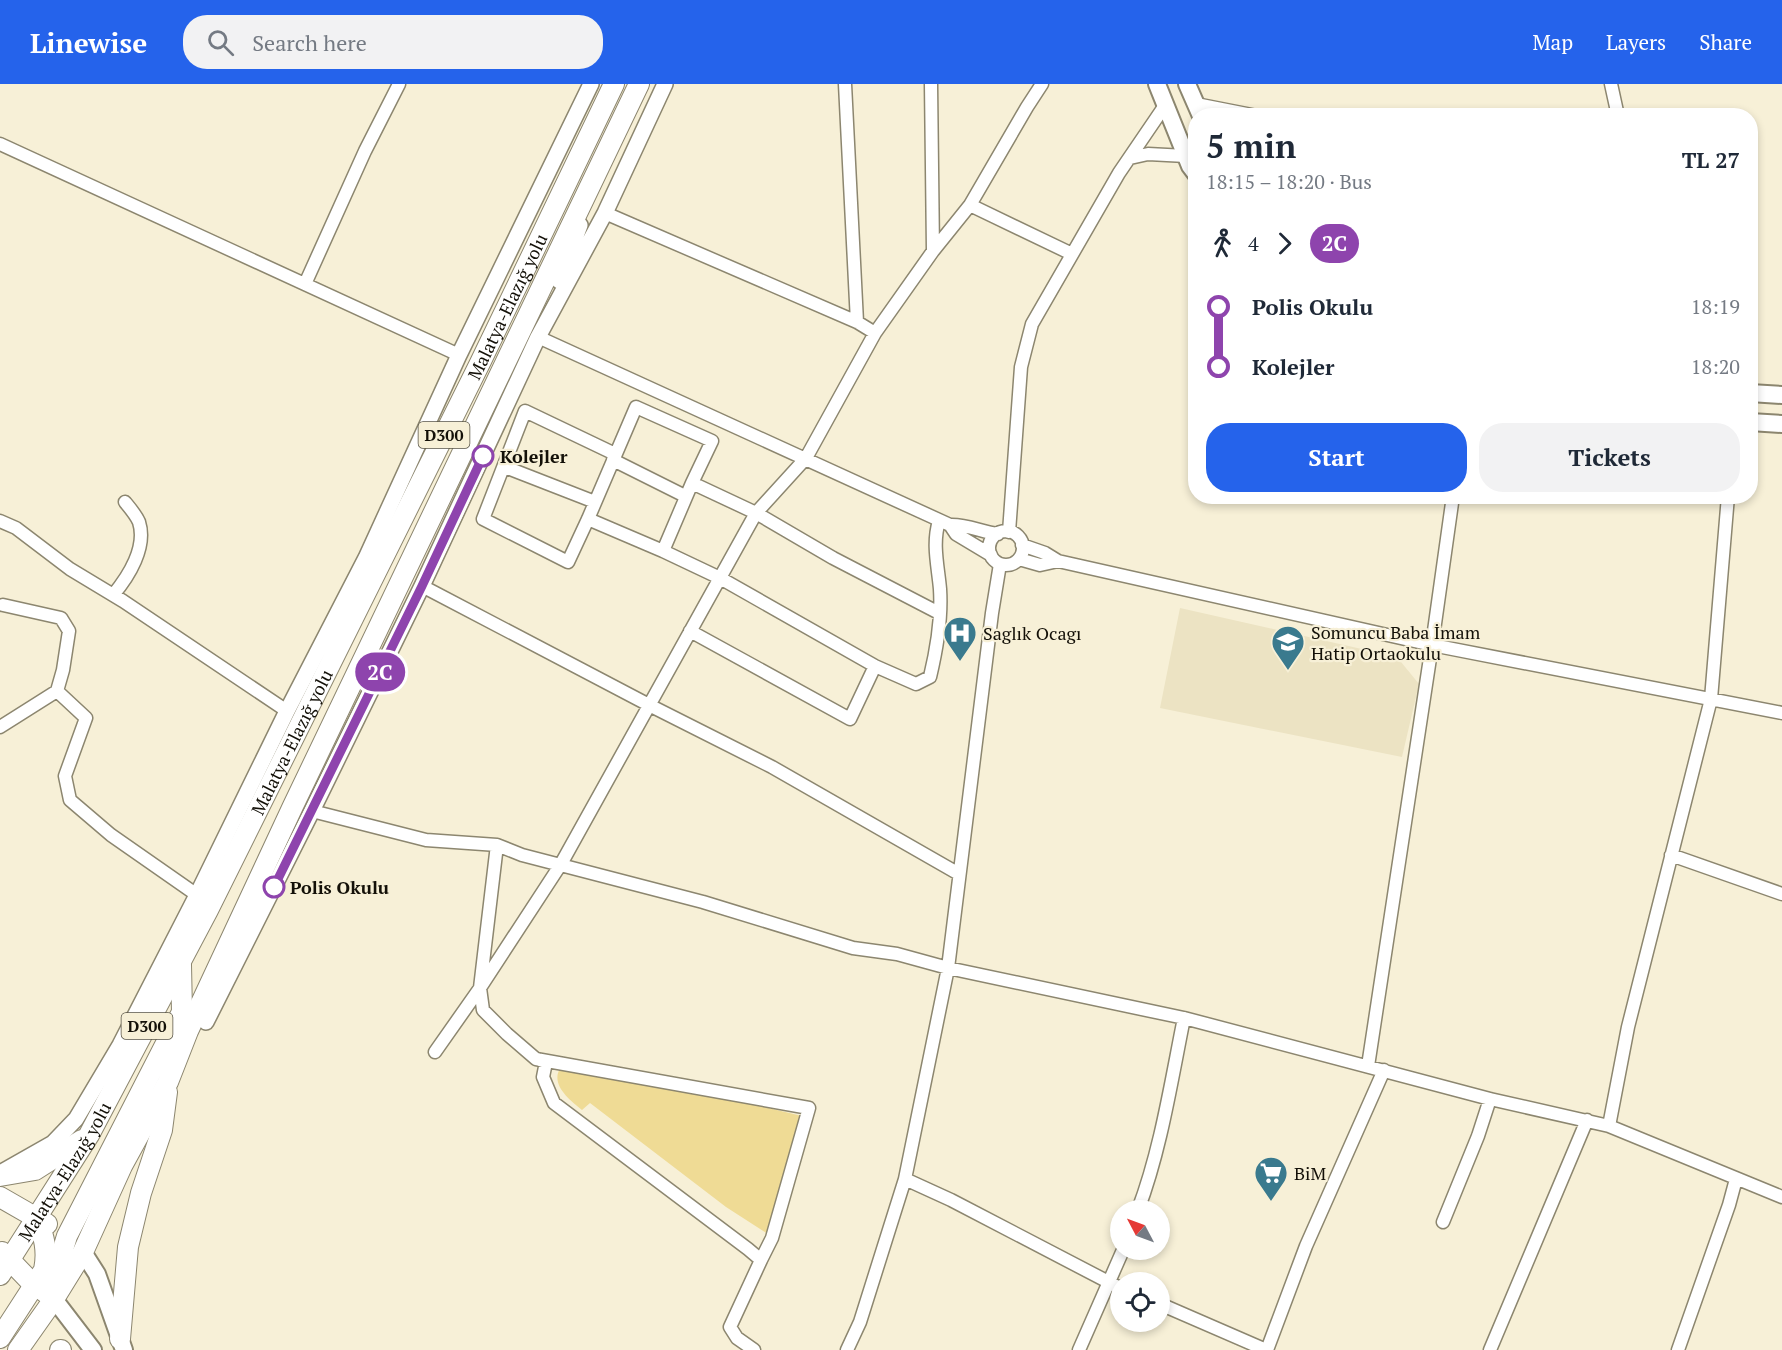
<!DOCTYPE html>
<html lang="en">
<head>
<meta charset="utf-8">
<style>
  body { margin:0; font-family:"PT Serif",serif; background:#f2f2f3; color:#1f2937; height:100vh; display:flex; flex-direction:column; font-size:22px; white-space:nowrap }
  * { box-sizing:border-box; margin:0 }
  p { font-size:20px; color:#747a83 }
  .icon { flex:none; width:33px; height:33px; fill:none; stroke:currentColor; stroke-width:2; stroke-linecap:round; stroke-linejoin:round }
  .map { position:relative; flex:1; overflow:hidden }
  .side { position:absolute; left:1188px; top:24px; width:570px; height:396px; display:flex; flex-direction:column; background:#fff; border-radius:24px; box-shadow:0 3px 9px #0003 }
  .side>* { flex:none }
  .badge { padding:0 12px; border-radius:20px; font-size:21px; line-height:39px }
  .needle { width:39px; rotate:311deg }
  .controls { position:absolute; left:1110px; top:1116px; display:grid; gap:12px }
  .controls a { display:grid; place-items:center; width:60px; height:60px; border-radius:50%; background:#fff; box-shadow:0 3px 9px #0003; font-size:30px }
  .map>.badge { position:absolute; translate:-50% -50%; box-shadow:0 0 0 3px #fff }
  .legs { display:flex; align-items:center; gap:9px; height:66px; padding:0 18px; font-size:20px }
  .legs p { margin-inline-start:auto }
  .overview { display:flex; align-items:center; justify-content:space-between; height:102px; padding:0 18px }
  h1 { font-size:33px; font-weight:800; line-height:45px }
  .cta { display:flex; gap:12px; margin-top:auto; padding:12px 18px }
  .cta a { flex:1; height:69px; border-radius:24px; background:#2563eb; color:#fff; font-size:24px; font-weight:800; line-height:69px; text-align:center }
  .cta a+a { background:#f2f2f3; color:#1f2937 }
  ul { padding:0 18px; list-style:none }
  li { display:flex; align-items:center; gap:21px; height:60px; font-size:22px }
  li i { display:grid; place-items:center; width:9px; height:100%; margin:0 8px; background:currentColor }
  li i::after { content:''; width:15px; height:15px; margin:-8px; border:4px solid; border-radius:50%; background:#fff }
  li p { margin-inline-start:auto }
  li:first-child i { background:linear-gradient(#0000 50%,currentColor 0) }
  li:last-child i { background:linear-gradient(currentColor 50%,#0000 0) }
  header { display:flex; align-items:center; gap:36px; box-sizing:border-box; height:84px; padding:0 30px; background:#2563eb; color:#fff }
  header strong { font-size:28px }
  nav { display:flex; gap:33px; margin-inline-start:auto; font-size:21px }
  .search { width:420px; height:54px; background:#f2f2f3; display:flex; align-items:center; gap:15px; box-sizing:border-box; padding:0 21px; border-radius:24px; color:#747a83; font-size:22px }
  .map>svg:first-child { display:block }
  .built { fill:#ece3c3 }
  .green { fill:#efdb95 }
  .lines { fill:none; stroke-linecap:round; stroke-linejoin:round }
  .minor-casing { stroke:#8c866f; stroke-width:15 }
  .tertiary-casing { stroke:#8c866f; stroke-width:18 }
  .secondary-casing { stroke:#8c866f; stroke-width:20 }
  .trunk-casing { stroke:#8c866f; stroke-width:22 }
  .minor { stroke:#fff; stroke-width:12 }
  .tertiary { stroke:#fff; stroke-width:15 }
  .secondary { stroke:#fff; stroke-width:16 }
  .trunk { stroke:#fff; stroke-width:20 }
  .line-1-casing { stroke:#fff; stroke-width:14 }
  .line-1 { stroke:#8e44ad; stroke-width:9 }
  .stop-1-dot { fill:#fff; stroke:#8e44ad; stroke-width:3 }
  .labels { text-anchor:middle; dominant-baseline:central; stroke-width:4.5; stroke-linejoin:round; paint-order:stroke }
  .shield { fill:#f7f0d7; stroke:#575346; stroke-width:1.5 }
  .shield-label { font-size:16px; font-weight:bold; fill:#131008 }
  .street-label { font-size:18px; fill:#131008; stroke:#f7f0d7 }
  .stop-label { font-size:18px; font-weight:bold; fill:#131008; stroke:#f7f0d7; text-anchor:start }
  .poi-label { font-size:18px; fill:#131008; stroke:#f7f0d7; text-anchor:start }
</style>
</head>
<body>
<header>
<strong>Linewise</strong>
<div class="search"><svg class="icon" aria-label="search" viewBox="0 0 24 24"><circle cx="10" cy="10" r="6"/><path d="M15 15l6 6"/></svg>Search here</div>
<nav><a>Map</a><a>Layers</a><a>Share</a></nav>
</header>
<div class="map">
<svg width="1782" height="1266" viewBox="0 0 1782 1266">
  <rect width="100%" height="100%" fill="#f7f0d7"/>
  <path class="built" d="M1180,524l217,49 22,27 -17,73 -242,-49z"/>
  <path class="green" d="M568,976l234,56 -34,118 -42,-27 -136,-104 -8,7c-16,-13 -38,-31 -14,-50z"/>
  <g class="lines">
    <defs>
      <path id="minor" d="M845,0l12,238
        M931,0l2,167
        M1611,0l7,32
        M1196,20l61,12
        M0,60l459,211
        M1130,74l18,-4 38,2
        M970,121l102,49
        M305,200l60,-133 34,-67
        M875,249l58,-82 37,-46 57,-98 15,-23
        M538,253l412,188
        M615,370l-90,-43 -42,108 85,43 20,-43 48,-112 76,34 -20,42
        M613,376l72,36
        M505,383l90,35
        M1453,412l-21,149 350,68
        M588,435l75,32 29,-68 64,30 77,45 106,55
        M0,437l16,7 54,41 53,32 164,110
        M989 464a17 17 0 1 1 34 0a17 17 0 1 1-34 0Z
        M1009,448l12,-165 11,-43 87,-151 47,-69
        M663,467l57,27 155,88 41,18 14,-7c7,-29 12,-58 10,-88 -2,-23 -8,-45 -1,-68
        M991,471l-35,-21 -6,-9c16,-1 32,7 48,9
        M1019,475l21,6 18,-4 -13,-8 -23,-8
        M1058,477l374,84 -64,421
        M1000,480l-8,49 -44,355 -43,211 46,21 169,88
        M422,502l227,119 123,62 187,107
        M113,511c16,-19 34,-48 26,-73 -3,-7 -9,-14 -14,-20
        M3,521l58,13 8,13 -6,39 -6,21 29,27 -21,58 5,24 41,35 86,60
        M690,547l160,88 25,-53
        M0,643l57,-36
        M312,727l114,29 71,5 25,10 181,47 150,46 44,6 51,14 236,50 306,81 119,27 173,71
        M497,761l-17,143 3,22 24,24 29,25 273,49 -37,130 -11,22
        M1671,771l111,39
        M435,968l45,-64 81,-124 195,-351 50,-55 69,-125 -18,-11 -252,-109
        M537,975l9,3 -3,15 11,26 194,146 13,11 -31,67 7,11 17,12
        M1609,1042l19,-99 83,-328 17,-203
        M1138,1126c23,-61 33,-128 46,-192
        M1443,1138l35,-86 12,-37
        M1160,1220l106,46
        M847,1266l13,-28 45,-143
        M1079,1266l44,-100
        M1267,1266l39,-104 78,-176
        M1490,1266l97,-230
        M1678,1266l51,-145 7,-26"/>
      <path id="tertiary" d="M559,197l21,-56
        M206,938l106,-211 110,-225 116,-249 67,-124 60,-129
        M0,1089l53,-30 23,-24 44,-74 77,-150 90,-184 79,-153 93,-203 132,-271"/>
      <path id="secondary" d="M1157,0l33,82 6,8
        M1187,0l14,32
        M1750,309l32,2
        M1750,338l32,2
        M83,1168l14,22 27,76
        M54,1215l39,51"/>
      <g id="trunk">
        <path d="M0,1092l35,-6 47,-30"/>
        <path d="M0,1113l47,27"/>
        <path d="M2,1168l29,30 15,11"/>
        <path id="s1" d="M0,1191l89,-140 119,-225 272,-547 134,-279"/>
        <path d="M55,1209l2,-24 10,-33 115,-224 -1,-47"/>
        <path d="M0,1254l44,-68c4,-19 0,-34 -7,-52"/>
        <path d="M120,1255l8,-92 13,-54 21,-63 5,-38"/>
        <path d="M18,1266l36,-51 29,-47 39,-86 46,-84 20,-51 105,-225 346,-722"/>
        <path d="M60,1266h1"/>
      </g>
    </defs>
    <use href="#minor" class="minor-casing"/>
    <use href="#tertiary" class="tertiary-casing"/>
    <use href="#secondary" class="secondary-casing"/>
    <use href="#trunk" class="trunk-casing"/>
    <use href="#minor" class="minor"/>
    <use href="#tertiary" class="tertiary"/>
    <use href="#secondary" class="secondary"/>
    <use href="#trunk" class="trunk"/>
  </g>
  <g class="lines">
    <defs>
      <path id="line-1" d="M274,803l148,-301 61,-130"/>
    </defs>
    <use href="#line-1" class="line-1-casing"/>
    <use href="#line-1" class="line-1"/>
  </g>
  <defs>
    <symbol id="hospital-pin" viewBox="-11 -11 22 30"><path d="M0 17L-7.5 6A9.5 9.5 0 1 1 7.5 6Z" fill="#3a7a8e" stroke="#f7f0d7"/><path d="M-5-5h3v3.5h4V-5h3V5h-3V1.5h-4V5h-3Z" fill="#fff"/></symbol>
    <symbol id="school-pin" viewBox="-11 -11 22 30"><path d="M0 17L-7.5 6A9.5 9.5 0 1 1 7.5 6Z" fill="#3a7a8e" stroke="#f7f0d7"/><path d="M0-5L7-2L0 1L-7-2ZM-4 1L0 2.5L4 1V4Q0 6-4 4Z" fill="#fff"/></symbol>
    <symbol id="supermarket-pin" viewBox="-11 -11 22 30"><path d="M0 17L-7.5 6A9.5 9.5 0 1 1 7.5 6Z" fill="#3a7a8e" stroke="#f7f0d7"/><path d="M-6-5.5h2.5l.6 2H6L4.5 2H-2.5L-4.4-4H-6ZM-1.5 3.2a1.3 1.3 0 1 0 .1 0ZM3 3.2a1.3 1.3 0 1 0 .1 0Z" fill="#fff"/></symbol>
  </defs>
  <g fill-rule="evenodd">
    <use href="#hospital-pin" x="941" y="530" width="38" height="52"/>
    <use href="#school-pin" x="1269" y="539" width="38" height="52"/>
    <use href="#supermarket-pin" x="1252" y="1070" width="38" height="52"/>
  </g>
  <g class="stop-1-dot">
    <circle cx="483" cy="372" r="10"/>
    <circle cx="274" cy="803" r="10"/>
  </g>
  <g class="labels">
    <g class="shield">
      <rect x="418.5" y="338" width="51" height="26" rx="4.5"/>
      <rect x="121.5" y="929" width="51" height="26" rx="4.5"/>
    </g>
    <g class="shield-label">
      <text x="444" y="351">D300</text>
      <text x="147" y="942">D300</text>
    </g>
    <g class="street-label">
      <text stroke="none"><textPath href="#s1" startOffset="1094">Malatya-Elazığ yolu</textPath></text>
      <text stroke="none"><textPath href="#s1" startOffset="608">Malatya-Elazığ yolu</textPath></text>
      <text stroke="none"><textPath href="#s1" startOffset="122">Malatya-Elazığ yolu</textPath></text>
    </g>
    <g class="stop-label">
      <text x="500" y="372">Kolejler</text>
      <text x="290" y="803">Polis Okulu</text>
    </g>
    <g class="poi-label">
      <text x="1311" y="548">Somuncu Baba İmam<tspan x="1311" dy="21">Hatip Ortaokulu</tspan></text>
      <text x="983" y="549">Saglık Ocagı</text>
      <text x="1294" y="1089">BiM</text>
    </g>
  </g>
</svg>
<div class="controls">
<a><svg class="needle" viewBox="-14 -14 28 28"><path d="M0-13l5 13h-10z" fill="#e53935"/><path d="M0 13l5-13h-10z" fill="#747a83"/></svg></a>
<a><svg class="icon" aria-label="locate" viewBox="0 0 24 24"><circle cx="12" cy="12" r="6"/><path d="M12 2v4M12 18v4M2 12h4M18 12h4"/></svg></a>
</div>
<b class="badge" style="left:380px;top:588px;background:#8e44ad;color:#fff">2C</b>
<section class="side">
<div class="overview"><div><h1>5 min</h1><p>18:15 – 18:20 · Bus</p></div><b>TL 27</b></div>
<div class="legs"><svg class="icon" aria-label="walk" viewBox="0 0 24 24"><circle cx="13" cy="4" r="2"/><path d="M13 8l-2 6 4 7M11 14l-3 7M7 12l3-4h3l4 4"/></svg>4<svg class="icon" aria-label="forward" viewBox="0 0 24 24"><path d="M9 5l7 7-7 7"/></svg><b class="badge" style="background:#8e44ad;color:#fff">2C</b></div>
<ul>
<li><i style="color:#8e44ad"></i><b>Polis Okulu</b><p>18:19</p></li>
<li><i style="color:#8e44ad"></i><b>Kolejler</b><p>18:20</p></li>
</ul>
<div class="cta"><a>Start</a><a>Tickets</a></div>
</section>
</div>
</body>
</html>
